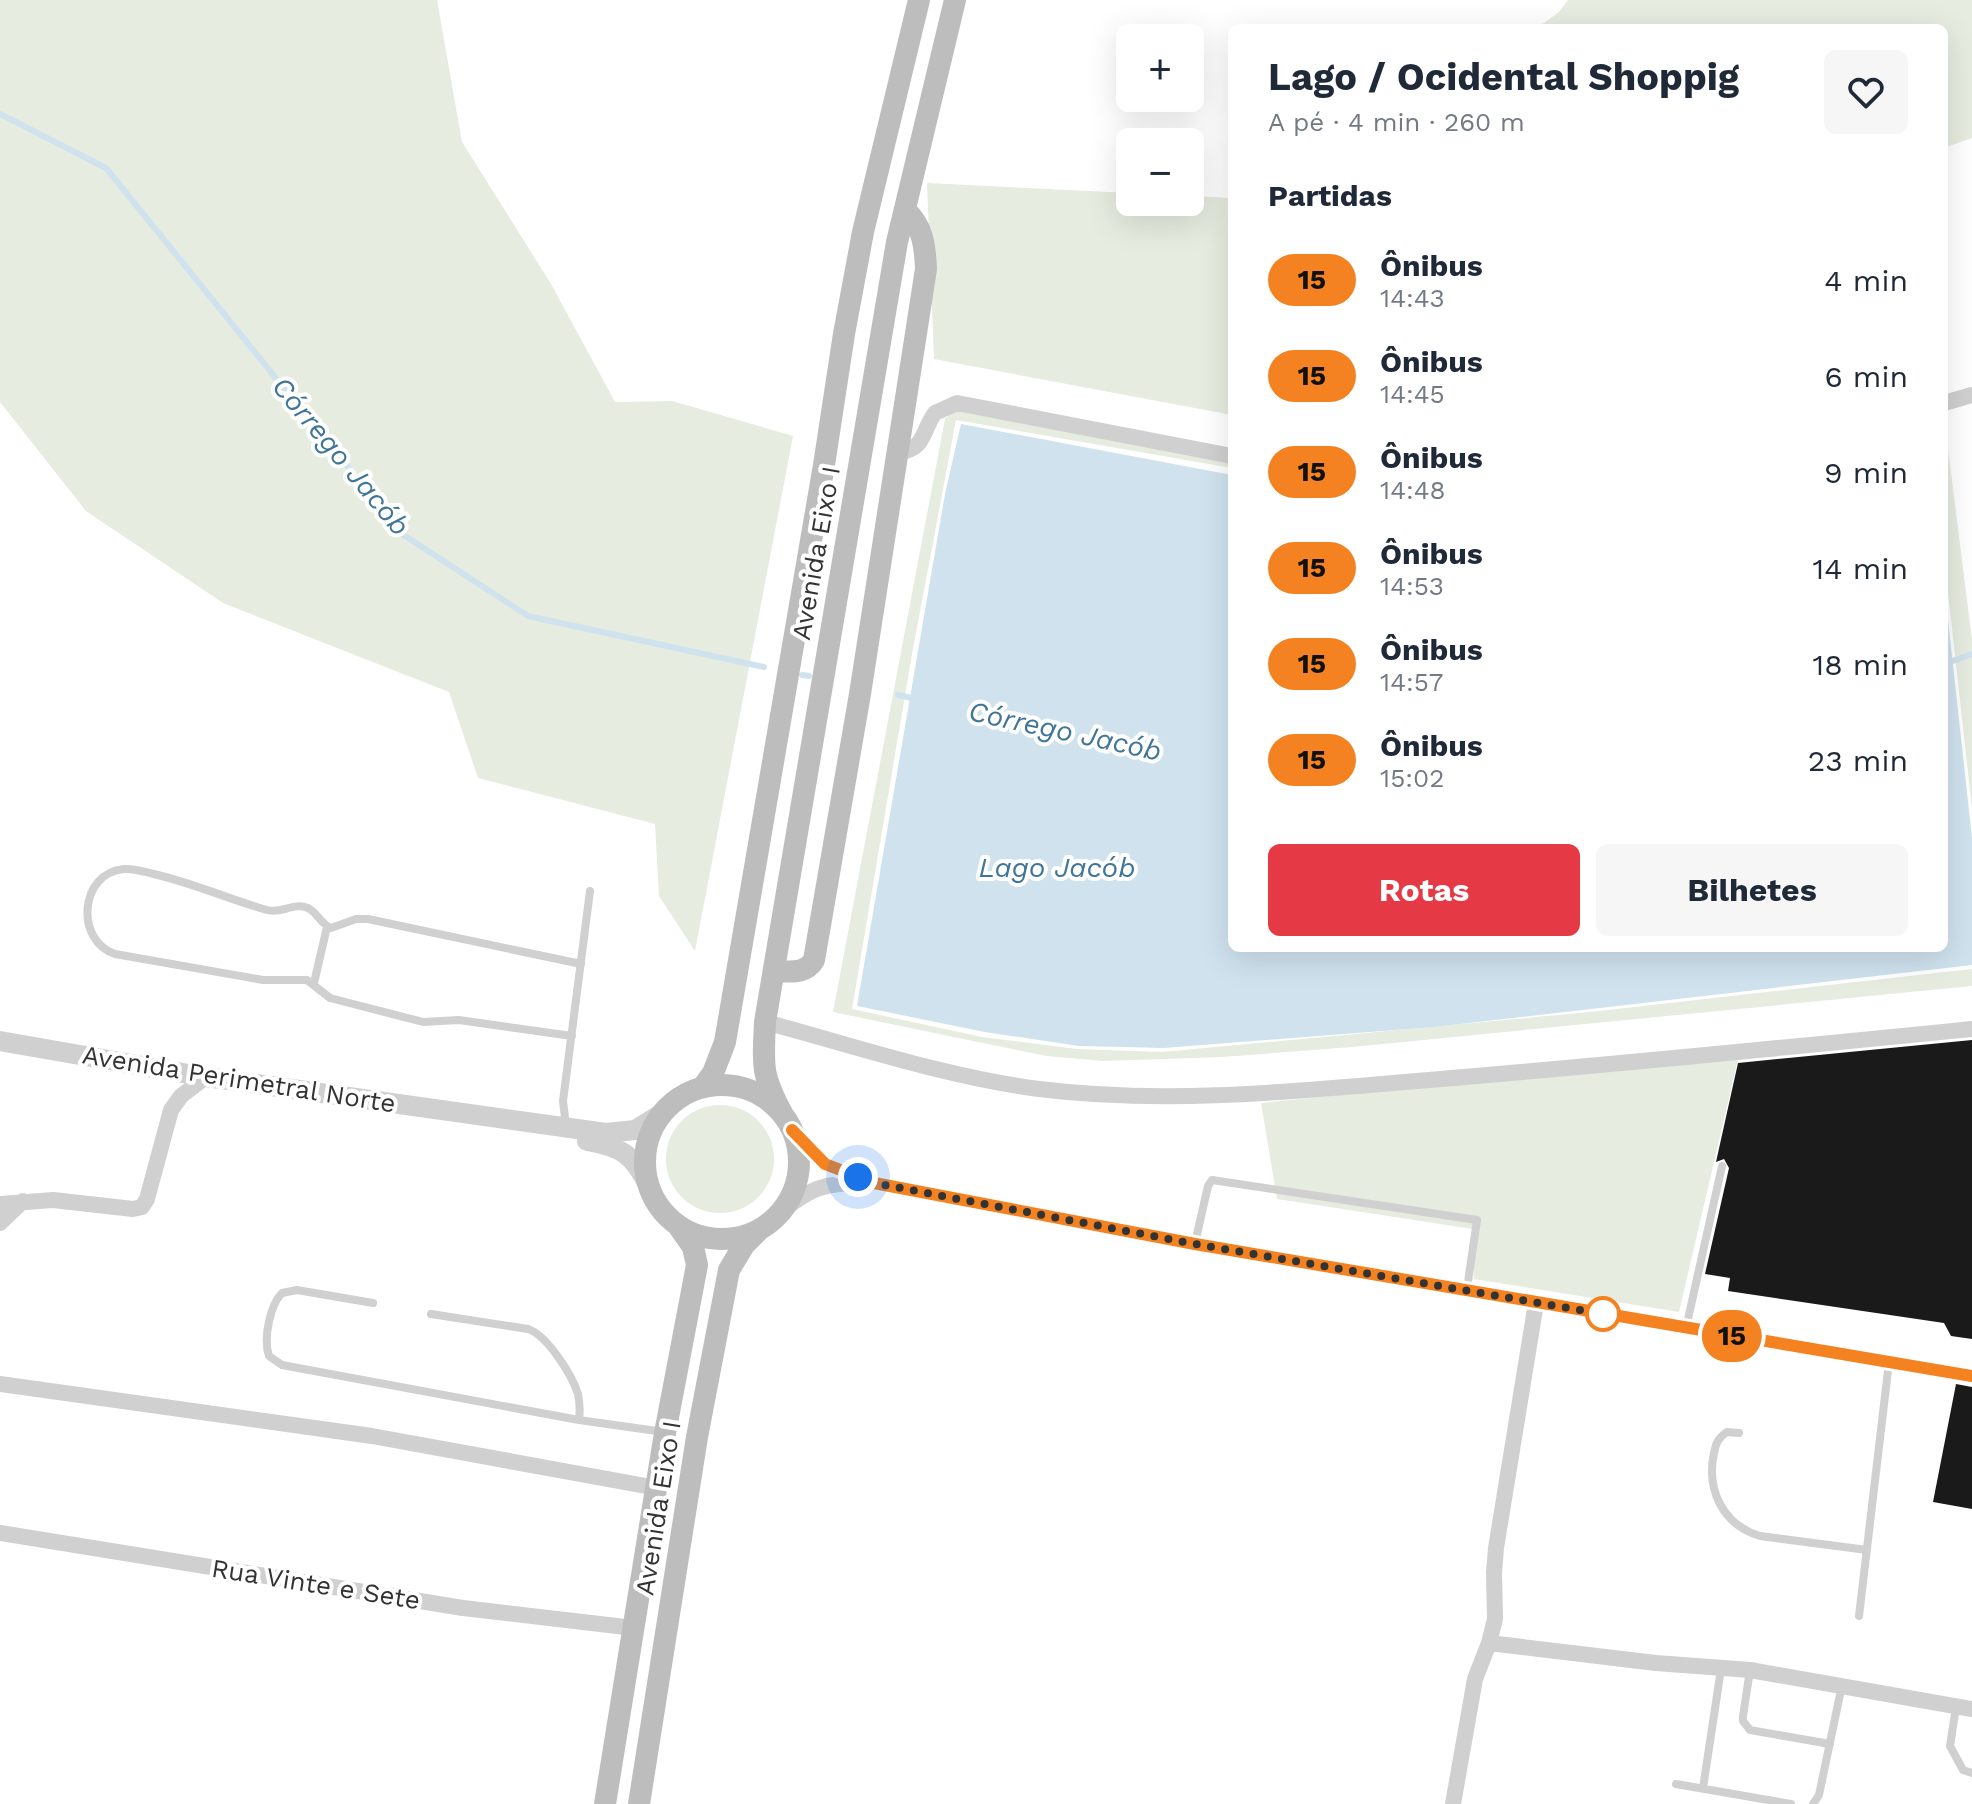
<!DOCTYPE html>
<html lang="pt">
<head>
<meta charset="utf-8">
<style>
  body { margin:0; font-family:"Work Sans",sans-serif; background:#f6f6f7; color:#1f2937; height:100vh; display:flex; flex-direction:column; font-size:30px; white-space:nowrap }
  * { box-sizing:border-box; margin:0 }
  p { font-size:26px; color:#747a83 }
  .icon { flex:none; width:44px; height:44px; fill:none; stroke:currentColor; stroke-width:2; stroke-linecap:round; stroke-linejoin:round }
  .map { position:relative; flex:1; overflow:hidden }
  .sheet { position:absolute; left:1228px; top:24px; width:720px; height:928px; display:flex; flex-direction:column; background:#fff; border-radius:12px; box-shadow:0 8px 32px #0002 }
  .sheet>* { flex:none }
  .badge { padding:0 16px; border-radius:26px; font-size:28px; line-height:52px }
  .tools { position:absolute; left:1116px; top:24px; display:grid; gap:16px }
  .tools a { display:grid; place-items:center; width:88px; height:88px; border-radius:12px; background:#fff; box-shadow:0 8px 32px #0002; font-size:40px }
  .you { position:absolute; width:40px; height:40px; margin:-20px; border:6px solid #fff; border-radius:50%; background:#1a73e8; box-shadow:0 0 0 12px #1a73e833 }
  .map>.badge { position:absolute; translate:-50% -50%; box-shadow:0 0 0 4px #fff }
  h2 { padding:0 40px; font-size:30px; line-height:72px }
  .round { display:grid; place-items:center; flex:none; width:84px; height:84px; border-radius:12px; background:#f6f6f7 }
  .head { display:flex; align-items:center; justify-content:space-between; height:136px; padding:0 40px }
  h1 { font-size:38px; font-weight:700; line-height:60px }
  .primary-button { display:flex; gap:16px; margin-top:auto; padding:16px 40px }
  .primary-button a { flex:1; height:92px; border-radius:12px; background:#e63946; color:#fff; font-size:32px; font-weight:700; line-height:92px; text-align:center }
  .primary-button a+a { background:#f6f6f7; color:#1f2937 }
  ul { padding:0; list-style:none }
  li { display:flex; align-items:center; gap:24px; height:96px; padding:0 40px }
  li div { flex:1 }
  li b { display:block; font-size:30px }
  li em { font-style:normal }
  li .badge { min-width:88px; font-weight:700; text-align:center }
  .map>svg:first-child { display:block }
  .green { fill:#e6ecdf }
  .water { fill:#cfe2ee }
  .lines { fill:none; stroke-linecap:round; stroke-linejoin:round }
  .stream { stroke:#cfe2ee; stroke-width:6 }
  .building { fill:#1a1a1a }
  .service { stroke:#d0d0d0; stroke-width:8 }
  .minor { stroke:#d0d0d0; stroke-width:16 }
  .tertiary { stroke:#d0d0d0; stroke-width:20 }
  .secondary { stroke:#bdbdbd; stroke-width:22 }
  .line-casing { stroke:#fff; stroke-width:18 }
  .line { stroke:#f58220; stroke-width:12 }
  .walk { stroke:#333; stroke-width:8; stroke-dasharray:0 14.4 }
  .stop-dot { fill:#fff; stroke:#f58220; stroke-width:4 }
  .labels { text-anchor:middle; dominant-baseline:central; stroke-width:8; stroke-linejoin:round; paint-order:stroke }
  .street-label { font-size:26px; fill:#333; stroke:#fff }
  .water-label { font-size:28px; font-style:italic; fill:#3f7597; stroke:#fff }
</style>
</head>
<body>
<div class="map">
<svg width="1972" height="1804" viewBox="0 0 1972 1804">
  <rect width="100%" height="100%" fill="#fff"/>
  <path class="green" d="M0,0h437l25,142 89,142 64,118 57,-1 121,35 -98,515 -36,-55 -4,-72 -177,-46 -29,-86 -226,-89 -137,-92 -86,-109z
    M1568,0h404v138l-28,10v-120h-407l22,-16z
    M927,183l203,10v9h60v-6l42,2v217l-298,-56z
    M955,409l277,54v5l-276,-48 -44,234 -60,355 130,28 95,12 85,3 428,-40 382,-43v17l-620,61 -129,10 -120,4 -57,-5 -213,-44 112,-593z
    M1944,417l28,223v168l-28,-252z
    M1739,1055l-60,257 -205,-33 -1,-50 -196,-30 -16,-96z
    M666 1159a54 54 0 1 1 108 0a54 54 0 1 1-108 0Z"/>
  <path class="water" d="M961,424l271,51v473h712v-365l28,255v127l-538,62 -270,21 -85,-2 -94,-14 -128,-26 88,-512z"/>
  <g class="lines">
    <path class="stream" d="M0,114l106,54 296,366 126,82 236,51
      M1944,664l28,-10
      M802,675l7,1
      M898,695l18,4"/>
  </g>
  <path class="building" d="M1972,1040v299l-21,-3 -7,-13 -216,-32 2,-13 -25,-4 24,-106 -5,-9 -8,3 22,-99z
    M1956,1384l16,3v122l-39,-7z"/>
  <g class="lines">
    <path class="service" d="M314,983l13,-56
      M572,1036l-113,-16 -36,2 -93,-24 -23,-18h-44l-148,-26c-40,-13 -36,-81 9,-85 10,-1 20,3 30,5 39,9 74,25 113,36 15,4 26,-8 41,-2 10,5 12,16 23,20l25,-9h12l213,45
      M566,1126l-3,-25 27,-210
      M1195,1243l13,-57 4,-6 265,40 -10,69
      M373,1303l-76,-13 -15,3c-12,12 -19,46 -13,63l13,9 297,55 85,12
      M431,1314l97,15c19,6 44,46 50,65 2,9 2,17 1,26
      M1686,1328l36,-162
      M1739,1433l-12,-1c-9,6 -11,11 -13,21 -8,37 9,72 46,83l107,14
      M1859,1616l30,-254
      M1750,1670l-7,46v5l7,9 80,14
      M1956,1707l-6,39 13,24 9,3
      M1676,1784l115,20
      M1703,1788l18,-119
      M1813,1804l6,-9 23,-110"/>
    <path class="minor" d="M1944,403l28,-8
      M898,452c27,-1 24,-22 37,-39l22,-10 275,53
      M765,1022c90,24 181,55 274,67 130,16 260,2 390,-9 182,-15 362,-33 543,-51
      M792,1130l33,34 49,19 321,61 777,132
      M0,1204l53,-4 80,9 9,-2 5,-8 24,-89 10,-14 25,-19
      M783,1210c29,-22 41,-27 77,-27
      M0,1223l23,-22
      M0,1384l372,52 285,52
      M0,1533l463,75 171,20
      M1489,1643l167,20 94,7 222,39
      M1453,1804l22,-125 14,-36 6,-24 -1,-46 2,-25 40,-245"/>
    <path class="tertiary" d="M0,1041l206,36 400,56 29,-3 26,-16
      M587,1141c34,6 46,13 61,44"/>
    <path class="secondary" d="M774,971c15,0 31,4 40,-11l46,-266 66,-425c-1,-23 -3,-43 -21,-59
      M645 1162a77 77 0 1 1 154 0a77 77 0 1 1-154 0Z
      M703,1087l10,-14 12,-31 99,-577 20,-131 19,-102 56,-232
      M783,1115c-22,-40 -20,-49 -18,-93l132,-780 58,-242
      M605,1804l60,-371 32,-168 -4,-18 -14,-20
      M639,1804l58,-367 32,-167 15,-25 14,-14"/>
  </g>
  <g class="lines">
    <defs>
      <path id="line" d="M792,1130l33,34 49,19 321,61 777,132"/>
    </defs>
    <use href="#line" class="line-casing"/>
    <use href="#line" class="line"/>
    <path class="walk" d="M858,1177l16,6 321,61 408,70"/>
  </g>
  <circle class="stop-dot" cx="1603" cy="1314" r="16"/>
  <g class="labels">
    <g class="street-label">
      <text transform="translate(816 553) rotate(-80)">Avenida Eixo I</text>
      <text transform="translate(239 1079) rotate(9)">Avenida Perimetral Norte</text>
      <text transform="translate(658 1508) rotate(-81)">Avenida Eixo I</text>
      <text transform="translate(316 1584) rotate(9)">Rua Vinte e Sete</text>
    </g>
    <g class="water-label">
      <text transform="translate(341 456) rotate(50)">Córrego Jacób</text>
      <text transform="translate(1065 731) rotate(12)">Córrego Jacób</text>
      <text x="1057" y="867">Lago Jacób</text>
    </g>
  </g>
</svg>
<div class="tools">
<a>+</a>
<a>−</a>
</div>
<div class="you" style="left:858px;top:1177px"></div>
<b class="badge" style="left:1732px;top:1336px;background:#f58220;color:#111">15</b>
<section class="sheet">
<div class="head"><div><h1>Lago / Ocidental Shoppig</h1><p>A pé · 4 min · 260 m</p></div><a class="round"><svg class="icon" aria-label="heart" viewBox="0 0 24 24"><path d="M12 20l-8-8c-3-5 5-10 8-4 3-6 11-1 8 4z"/></svg></a></div>
<h2>Partidas</h2>
<ul>
<li><span class="badge" style="background:#f58220;color:#111">15</span><div><b>Ônibus</b><p>14:43</p></div><em>4 min</em></li>
<li><span class="badge" style="background:#f58220;color:#111">15</span><div><b>Ônibus</b><p>14:45</p></div><em>6 min</em></li>
<li><span class="badge" style="background:#f58220;color:#111">15</span><div><b>Ônibus</b><p>14:48</p></div><em>9 min</em></li>
<li><span class="badge" style="background:#f58220;color:#111">15</span><div><b>Ônibus</b><p>14:53</p></div><em>14 min</em></li>
<li><span class="badge" style="background:#f58220;color:#111">15</span><div><b>Ônibus</b><p>14:57</p></div><em>18 min</em></li>
<li><span class="badge" style="background:#f58220;color:#111">15</span><div><b>Ônibus</b><p>15:02</p></div><em>23 min</em></li>
</ul>
<div class="primary-button"><a>Rotas</a><a>Bilhetes</a></div>
</section>
</div>
</body>
</html>
